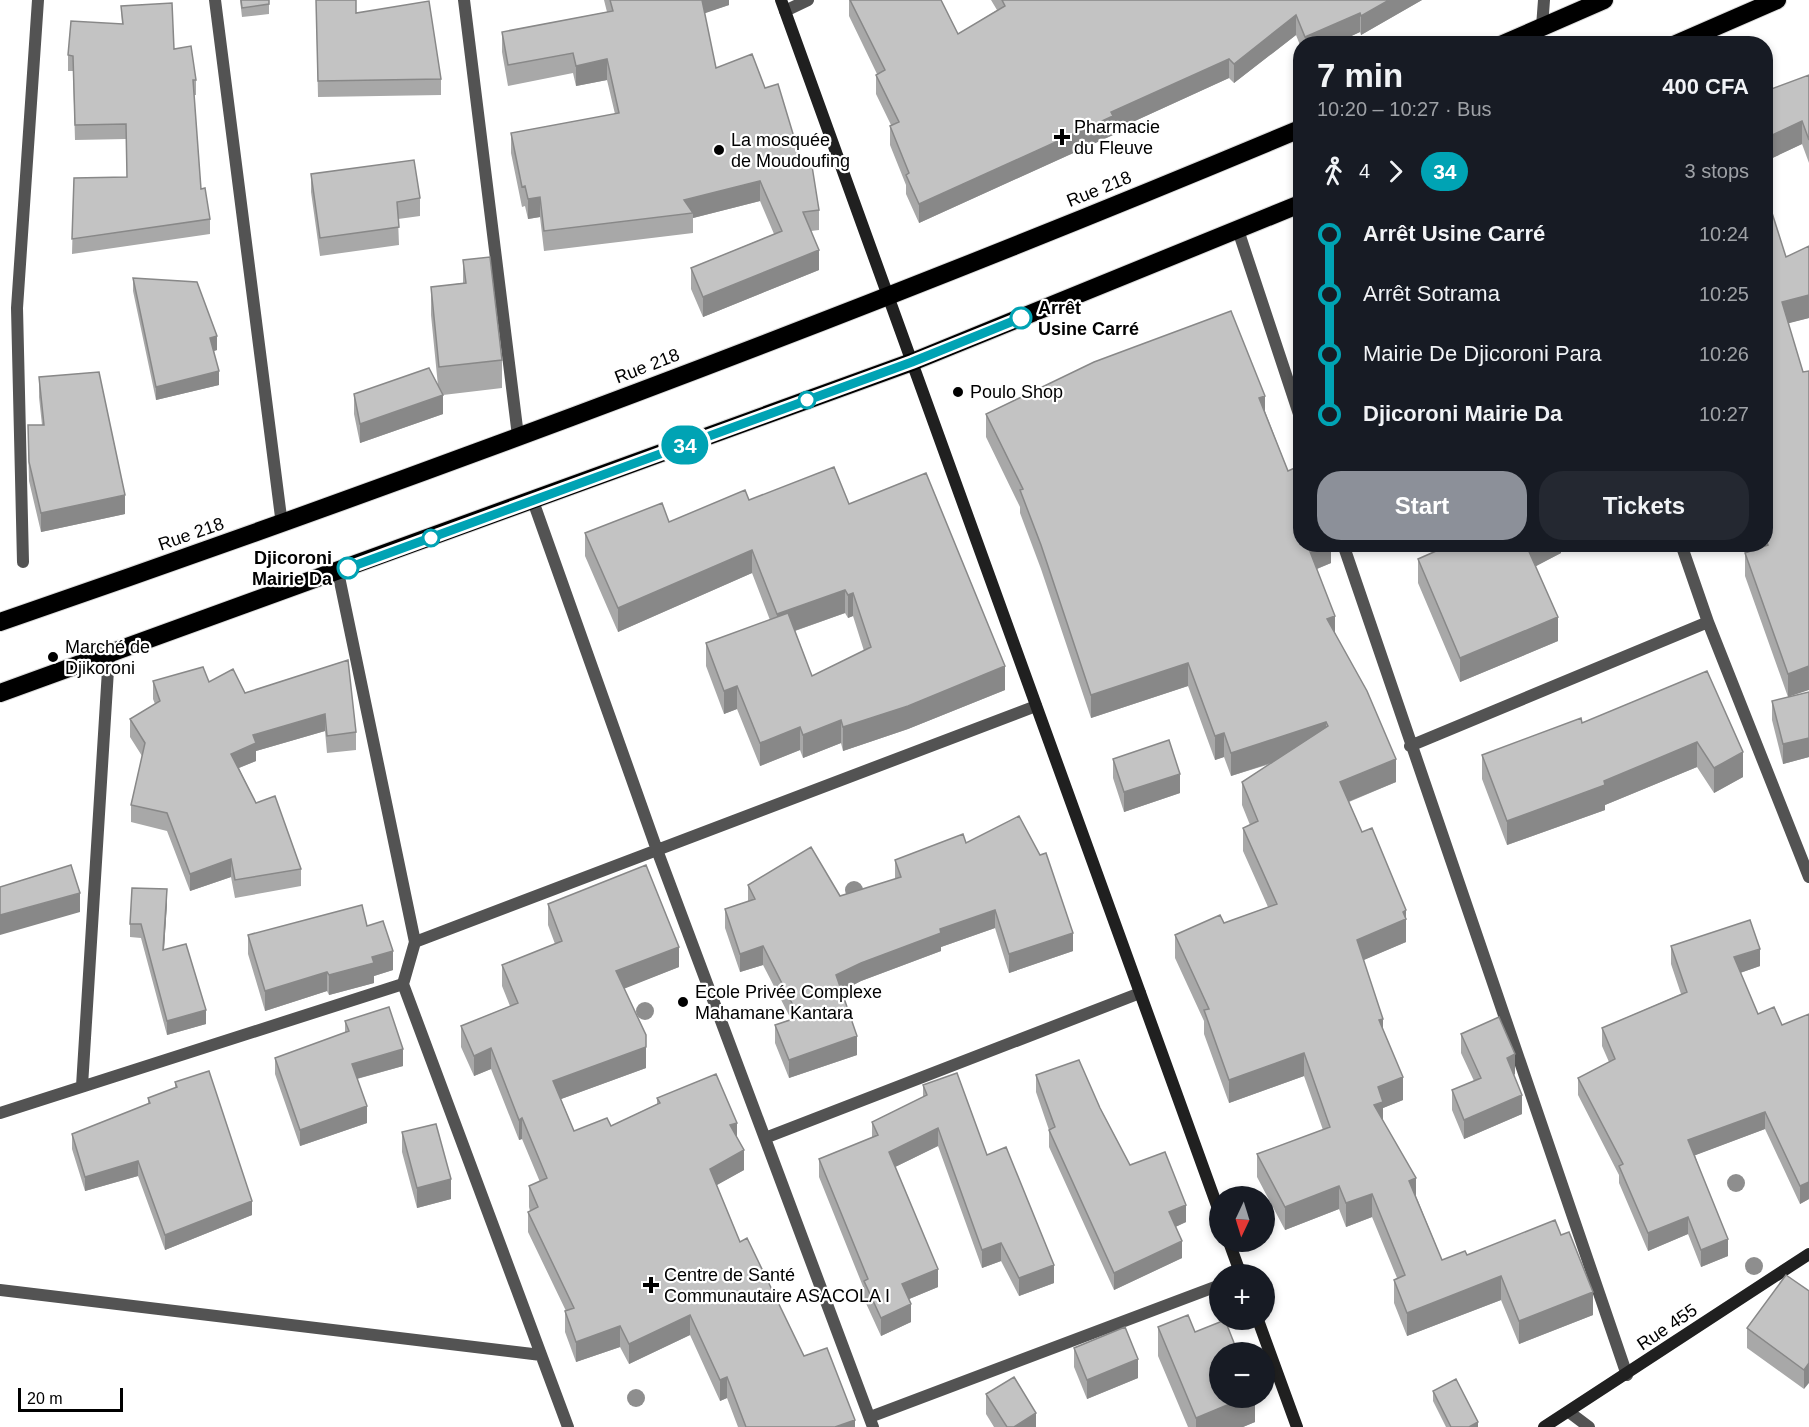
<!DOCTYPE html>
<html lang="en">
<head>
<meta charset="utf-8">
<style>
  body { margin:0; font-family:Helvetica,sans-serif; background:#242831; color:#f1f3f6; height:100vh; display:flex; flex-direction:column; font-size:22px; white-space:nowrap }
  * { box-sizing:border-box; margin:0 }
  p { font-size:20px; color:#9ea1a6 }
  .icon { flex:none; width:33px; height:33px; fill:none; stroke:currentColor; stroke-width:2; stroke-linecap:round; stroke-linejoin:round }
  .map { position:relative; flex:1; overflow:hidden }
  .side { position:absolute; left:1293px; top:36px; width:480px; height:516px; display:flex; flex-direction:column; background:#171b24; border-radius:24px; box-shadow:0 3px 9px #0003 }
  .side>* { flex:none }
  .badge { padding:0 12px; border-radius:20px; font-size:21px; line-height:39px }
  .needle { width:39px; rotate:184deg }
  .fabs { position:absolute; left:1209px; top:1186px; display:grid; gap:12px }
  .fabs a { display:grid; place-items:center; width:66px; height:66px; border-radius:50%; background:#171b24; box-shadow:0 3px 9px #0003; font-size:30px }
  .scale { position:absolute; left:18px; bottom:15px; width:105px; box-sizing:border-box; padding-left:6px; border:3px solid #000; border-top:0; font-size:16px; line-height:21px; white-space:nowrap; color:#000; -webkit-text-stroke:4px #fff; paint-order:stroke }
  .map>.badge { position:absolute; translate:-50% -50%; box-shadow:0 0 0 3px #fff }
  .legs { display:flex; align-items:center; gap:9px; height:66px; padding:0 24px; font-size:20px }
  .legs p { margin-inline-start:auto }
  .summary { display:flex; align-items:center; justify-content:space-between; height:102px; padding:0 24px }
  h1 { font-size:33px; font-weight:600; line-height:45px }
  .cta { display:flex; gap:12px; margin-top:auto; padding:12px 24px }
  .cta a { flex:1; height:69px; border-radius:24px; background:#8c9099; color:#fff; font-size:24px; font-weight:600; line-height:69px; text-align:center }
  .cta a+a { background:#242831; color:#f1f3f6 }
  ul { padding:0 24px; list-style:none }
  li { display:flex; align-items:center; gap:21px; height:60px; font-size:22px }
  li i { display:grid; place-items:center; width:9px; height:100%; margin:0 8px; background:currentColor }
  li i::after { content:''; width:15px; height:15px; margin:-8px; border:4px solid; border-radius:50%; background:#171b24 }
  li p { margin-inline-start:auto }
  li:first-child i { background:linear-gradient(#0000 50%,currentColor 0) }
  li:last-child i { background:linear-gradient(currentColor 50%,#0000 0) }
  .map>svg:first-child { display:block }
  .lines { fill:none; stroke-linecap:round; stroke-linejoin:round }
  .highway-casing { stroke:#dbdbdb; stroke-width:20 }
  .street { stroke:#535353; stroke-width:12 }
  .secondary { stroke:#202020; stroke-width:12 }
  .highway { stroke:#000; stroke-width:18 }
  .tree { fill:#8e8e8e }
  .wall { fill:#a8a8a8; fill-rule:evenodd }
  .shaded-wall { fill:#888 }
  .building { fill:#c3c3c3; stroke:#888; stroke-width:1.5 }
  .line-1-casing { stroke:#fff; stroke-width:14 }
  .line-1 { stroke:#00a3b4; stroke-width:9 }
  .poi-dot { fill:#000; stroke:#fff; stroke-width:2 }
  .stop-1-dot { fill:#fff; stroke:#00a3b4; stroke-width:3 }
  .labels { text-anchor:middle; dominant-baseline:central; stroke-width:4.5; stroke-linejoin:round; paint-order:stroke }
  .poi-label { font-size:18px; fill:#000; stroke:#fff; text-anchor:start }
  .street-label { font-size:18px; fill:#000; stroke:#fff }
  .stop-label { font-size:18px; font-weight:bold; fill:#000; stroke:#fff; text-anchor:start }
</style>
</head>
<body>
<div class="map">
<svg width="1809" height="1427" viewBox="0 0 1809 1427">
  <rect width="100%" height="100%" fill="#fff"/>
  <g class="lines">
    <defs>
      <path id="highway" d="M1503,44l101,-44
        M1676,44l101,-44
        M0,622c438,-151 873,-314 1300,-493
        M0,693l912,-331 388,-158"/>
    </defs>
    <use href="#highway" class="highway-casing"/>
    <path class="street" d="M215,0l67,525
      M464,0l54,436
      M785,11l23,-11
      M1542,27l2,-27
      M1238,230l62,187
      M533,501l124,349 216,577
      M1343,544l284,831
      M1681,544l27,78 101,255
      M23,562l-6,-254 21,-308
      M338,572l77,370 -12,42 165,443
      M1410,746l298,-124
      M415,942l621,-236
      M82,1086l27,-432
      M0,1113l403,-129
      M765,1138l375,-145
      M0,1290l541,65
      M1569,1412l20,15
      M870,1417l350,-132"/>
    <path class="secondary" d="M781,0l439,1214
      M1229,1242l12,33
      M1258,1320l39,107
      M1544,1427l265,-173"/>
    <use href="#highway" class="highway"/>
  </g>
  <g class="tree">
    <circle cx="854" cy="890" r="9"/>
    <circle cx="645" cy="1011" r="9"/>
    <circle cx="1736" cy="1183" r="9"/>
    <circle cx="1754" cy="1266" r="9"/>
    <circle cx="636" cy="1398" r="9"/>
  </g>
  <path class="wall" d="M240,0h29v14l-27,3z
    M316,0l40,13 85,66v16l-123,2z
    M604,0h125v5l-25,8 12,55 49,20 38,79 16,43v20l-8,1 8,39 -116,47 -12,-28v-21l83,-34 -14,-33 -67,17v15l-149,18 -4,-34 -12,2 -3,-13 -3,1 -11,-54v-20l104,-19 -8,-34 -31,6 -3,-13 -65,13 -6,-34v-20l105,-20z
    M849,0h92l17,34 39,-24 -6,-10h431l-61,35 -1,-3 -26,12h-34v1l-4,-10 -62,48 -5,-5 -116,53v4l-194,88 -13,-29v-9l-16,-40v-19l1,-1 -15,-31v-19l1,-1 -28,-58z
    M121,6l53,43 22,31v15h-2l7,94 9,30v15l-138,20 2,-76 53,-1 -1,-38 -51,1 -2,-69h-5v-16l54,-31z
    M1809,75v88l-7,-19 -36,17z
    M311,174l109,24v18l-22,3 1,26 -79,11 -9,-64z
    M1766,195l20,62 23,-11v72l-21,5 1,374 20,-5v65l-26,7 -11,-44v-19l16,-4 -43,-121v-23l14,-5 -2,-4h9z
    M463,260l39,100v28l-59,7v19l-83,29 -6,-29v-20l84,-8 -7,-71v-28l32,-4z
    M133,278l84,72 -3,1 5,34 -63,15 -23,-109z
    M39,377l86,137 -84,18 -12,-51 -1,-37v-19h14l-3,-28z
    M1265,411l23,60 43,73v19l-14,6 18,64 61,149 -47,20 13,30 44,78v32l-43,18 40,140 -20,8v13l33,75 26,64 25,-5 126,60 -74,29 -18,-44 -94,36 -13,-33v-23l3,-2 -25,-61 -26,10 -7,-18 -54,21 -28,-53v-23l66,-24 -19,-54 -75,27 -25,-69v-13l-29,-63v-23l49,-12 44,-16 -25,-56v-23l7,-3 -8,-20v-23l28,-18 -39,12 -7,-19 -9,3 -27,-74 -97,32 -50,-149 -21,-56v-6l-34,-70v-23z
    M749,500l100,4 156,186 -97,39 -65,22 -2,-8 -38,15 -3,-8 -40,16 -23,-57 -13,5 -18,-48v-23l64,-23 -18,-47 -134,59 -33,-76v-23l84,-11zM845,613l3,5 5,-2 11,35 -52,25 -17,-45z
    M1561,544v9l-26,13 23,75 -98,41 -42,-99v-24z
    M348,660l8,72v18l-29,3 -2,-22 -69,20v10l-17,7 17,35 45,66v17l-66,12 -4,-21 -41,14 -23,-60 -36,-9v-17l11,-49 -12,-19v-18l25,-15 -2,-5v-18l56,1 36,11z
    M1707,671l36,106 -29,16 -17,-26 -92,38v5l-98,35 -25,-66v-24l100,-32z
    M1113,759l67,34 -56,19 -11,-34z
    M966,843l107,108 -64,22 -14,-45 -54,19v4l-80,30 -20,10 16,64 -68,23 -14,-35v-18l16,-6 -28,-54 -23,7 -15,-44v-19l23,-7v-17l92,11 55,-17v-19z
    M167,903l-3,47 42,74 -39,11 -26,-97 -11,-1v-13z
    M548,904l131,63 -55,21 22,80 -85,31 13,32 37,-5 46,-22v-6l80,39 7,33 -28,15 24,57 64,114 51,71h-117l-11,-29 -7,3 -30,-66 -61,29 -9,-17 -44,15 -11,-30v-21h1l-38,-79v-20l2,-1 -1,-4v-21l11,-4 -18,-43 -3,1 -28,-71 -17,7 -13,-29v-21l49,-20 -8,-20v-21l53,-21 -7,-19z
    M367,926l26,44 -19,6v7l-45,12 -2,-4 -62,20 -17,-57v-19z
    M1671,946l89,20 -20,7 18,41 24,11 27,-11v185l-9,5 -35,-75 -70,26 33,101 -27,11 -13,-33 -40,17 -29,-68v-8l-41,-80v-17l31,-16 -7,-16v-18l79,-34 -10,-30z
    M345,1021l58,45 -46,13 10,44 -67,23 -25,-72v-16l70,-25z
    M1461,1034l54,40 -1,1 8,39 -58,25 -12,-29v-20l22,-9 -13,-28z
    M1036,1075l64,33 30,57 56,57 -11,5 7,31 -68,32 -65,-143v-17l-13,-38z
    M175,1082l77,133 -87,35 -27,-74 -53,15 -13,-42v-15l76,-30v-6l27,-10z
    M923,1085l64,70 67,128 -35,13 -18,-35 -19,7 -44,-122 -43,21 43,120 -29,12 2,23 -30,14 -17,-37v-10l-45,-112v-18l53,-21v-16l51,-25z
    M402,1132l49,67 -34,9 -15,-56z
    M1809,1291l-5,98 -57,-41v-20z
    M1158,1327l37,5 60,66v24l-12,5h-55l-30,-71z
    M1074,1348l64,30 -51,21 -13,-32z
    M1433,1391l45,36h-32l-13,-26z
    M986,1394l50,33h-42l-8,-13z"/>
  <path class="shaded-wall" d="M700,0h29v5l-29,10z
    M1389,0h33l-61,35v-19z
    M1360,13v19l-26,12h-29v-7z
    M1296,15v20l-62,48v-19z
    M607,59v21l-31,6v-20z
    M1229,59v19l-116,53v4l-194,88v-19l192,-92z
    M1802,121v23l-36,17v-23z
    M760,181v20l-67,17v-5l-9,-13z
    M540,197v20l-12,2v-20z
    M819,250v20l-116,47v-20z
    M1809,295v23l-27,7v-23z
    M217,336v14l-7,2v-14z
    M219,371v14l-63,15v-13z
    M443,395v19l-83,29v-19z
    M1265,396v23l-6,-21z
    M125,495v19l-84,18v-19z
    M1320,544h11v19l-22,9v-23z
    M1532,544h29v9l-34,18v-24z
    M752,550v23l-134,59v-24z
    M845,590v23l-68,24v-23z
    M853,593v23l-5,2v-23z
    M1335,616v23l-8,-20z
    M1558,617v24l-98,41v-24z
    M1188,663v23l-97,32v-23z
    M1005,666v24l-97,39 -65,22v-24z
    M1809,666v24l-21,7v-23z
    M737,686v23l-13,5v-23z
    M325,714v17l-69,20v10l-25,10v-17l22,-19z
    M841,720v23l-38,15v-23z
    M1326,722v23l-95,31v-23z
    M800,727v23l-40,16v-23z
    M1224,733v24l-9,3v-24z
    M1809,738v19l-26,7v-20z
    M1697,742v25l-92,38v5l-98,35v-24z
    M1743,752v25l-29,16v-25z
    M1396,759v23l-56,23v-23z
    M1180,774v19l-56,19v-20z
    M231,859v18l-41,14v-17z
    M167,889v14l-4,61v-14z
    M80,893v19l-80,23v-20z
    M995,910v18l-54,19v4l-80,30 -25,13v-19l25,-12 79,-34z
    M1406,910v32l-49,21v-23z
    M1073,933v18l-64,22v-19z
    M763,946v19l-23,7v-18z
    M679,947v20l-63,25v-21z
    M1760,949v17l-26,9v-18z
    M393,951v19l-19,6v7l-45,12v-20l43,-18z
    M327,972v19l-62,20v-20z
    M206,1010v14l-39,11v-14z
    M1383,1019v23l-4,-22z
    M857,1036v19l-68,23v-18z
    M646,1047v21l-93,34v-21z
    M491,1048v21l-17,7v-20z
    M403,1049v17l-51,14v-16z
    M1304,1053v23l-75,27v-23z
    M1515,1054v20l-8,4v-20z
    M1403,1077v23l-20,8v17l-9,-20 4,-18z
    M1522,1095v19l-58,25v-19z
    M367,1106v17l-67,23v-16z
    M1765,1112v17l-77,29v-18z
    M522,1118v21l-3,1v-20z
    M737,1123v20l-7,-18z
    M938,1128v18l-49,24v-18z
    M744,1150v20l-34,19v-20z
    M138,1161v15l-53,15v-14z
    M1416,1178v23l-7,-20z
    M451,1179v20l-34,9v-20z
    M1809,1182v17l-9,5v-18z
    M1339,1186v23l-54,21v-23z
    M1372,1194v23l-26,10v-24z
    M252,1201v14l-87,35v-15z
    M1186,1205v17l-17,8v-18z
    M1688,1217v17l-40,17v-18z
    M1728,1239v17l-27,11v-17z
    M1182,1241v17l-68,32v-17z
    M1001,1243v18l-19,7v-18z
    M1054,1265v18l-35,13v-18z
    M938,1269v18l-36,15v-18z
    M1501,1276v24l-94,36v-23z
    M1593,1292v23l-74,29v-23z
    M911,1304v18l-30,14v-18z
    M690,1315v20l-61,29v-20z
    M620,1326v21l-44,15v-20z
    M1138,1359v19l-51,21v-19z
    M1809,1363v20l-5,6v-19z
    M727,1377v21l-7,3v-21z
    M1244,1398h11v24l-12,5h-47v-9z
    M1036,1413v14h-22z
    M855,1420v7h-20z
    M1478,1422v5h-9z"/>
  <path class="building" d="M241,0h28v4l-27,4z
    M316,0h40v13l73,-12 12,78 -123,2z
    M610,0h92l14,68 36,-14 13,34 13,-4 25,83 9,-1 7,44 -16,2 16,38 -116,47 -12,-29 91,-37 -22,-50 -76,19 9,13 -149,18 -4,-34 -12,2 -3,-13 -3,1 -11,-54 108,-20 -12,-54 -31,7 -3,-13 -65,12 -6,-33 111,-21z
    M850,0h91l17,34 47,-28 -3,-6h387l-28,16 -1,-3 -55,24 -9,-22 -62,49 -5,-5 -118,53 2,4 -194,88 -13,-29 3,-2 -19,-47 9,-4 -23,-47 9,-5z
    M172,3l2,46 17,-3 5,34h-3l8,109 4,-1 5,31 -138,20 2,-61 53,-1 -1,-53 -51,1 -2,-69 -5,-1 3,-34 52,3 -2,-18z
    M1809,75v65l-7,-19 -36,17v-47z
    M414,160l6,38 -23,4 2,25 -79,11 -9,-64z
    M1766,194l20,63 23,-11v49l-27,7 21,70 6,-1v295l-21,8 -43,-121 23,-8 -2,-5z
    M490,257l12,103 -63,7 -8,-80 35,-4 -3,-23z
    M133,278l64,4 20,54 -7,2 9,33 -63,16z
    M1231,311l34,85 -6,2 29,73 11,-5 1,5v73h20l-11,5 26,67 -8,3 40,72 29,68 -56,23 22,50 10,-4 34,82 -3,2 3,7 -49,21 26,79 -4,1 24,57 -25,10 5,15 -9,3 42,73 -7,3 33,79 23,-9 2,4 88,-35 6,15 8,-3 24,60 -74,29 -18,-45 -94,37 -13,-33 11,-5 -33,-81 -26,9 -7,-17 -54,21 -28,-53 73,-27 -26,-74 -75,27 -25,-70 5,-1 -34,-74 45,-20 4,8 53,-19 -34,-76 15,-7 -16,-39 86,-56 -2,-4 -95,31 -7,-20 -9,3 -27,-73 -97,32 -50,-150 -21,-55 3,-1 -37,-75 108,-52z
    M429,368l14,27 -83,29 -6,-30z
    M99,372l26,123 -84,18 -12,-51 -1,-37h16l-5,-48z
    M834,467l15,37 77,-31 79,193 -97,40 -65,21 -2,-7 -38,15 -3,-8 -40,16 -23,-57 -13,5 -18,-48 82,-30 24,63 59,-29 -18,-54 -5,2 -3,-5 -68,24 -25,-64 -134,58 -33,-75 77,-30 7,19 76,-32 4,10z
    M1452,544h80l-5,3 31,70 -98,41 -42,-99z
    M348,660l8,72 -29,4 -2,-22 -72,21 3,8 -25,11 25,49 19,-7 26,73 -66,11 -4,-21 -41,15 -23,-61 -36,-8 14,-62 -15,-24 30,-18 -7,-20 50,-14 6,15 24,-13 12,24z
    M1707,671l36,81 -29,16 -17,-26 -93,39 1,4 -98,36 -25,-66 99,-37 1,5z
    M1809,692v46l-26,6 -11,-43z
    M1169,740l11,34 -56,18 -11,-33z
    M1019,816l21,39 6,-2 27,80 -64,21 -14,-44 -55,19 1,4 -80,30 -25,12 21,61 -68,24 -14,-35 24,-8 -36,-71 -23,8 -15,-45 30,-10 -7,-14 63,-38 29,49 61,-19 -6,-17 68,-26 3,9z
    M71,865l9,28 -80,22v-28z
    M646,865l33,82 -63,24 30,64v12l-93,34 21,50 33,-13 4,8 49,-23 -3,-5 59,-24 21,49 -7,2 14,25 -34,19 30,73 7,-4 57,118 23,-8 28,72 -20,7h-89l-19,-50 -7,3 -30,-65 -61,29 -9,-18 -44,16 -11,-31 9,-3 -46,-96 10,-5 -9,-21 18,-8 -25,-60 -3,2 -28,-72 -17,8 -13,-30 57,-23 -16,-38 60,-24 -14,-37z
    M132,888l35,1 -4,61 23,-6 20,66 -39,11 -26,-97h-11z
    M362,905l5,21 16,-5 10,30 -21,6 2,6 -45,12 -2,-3 -62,19 -17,-56z
    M1750,920l10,29 -26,8 24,57 16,-7 8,18 27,-11v168l-9,4 -35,-74 -77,28 40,99 -27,11 -13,-33 -40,16 -29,-67 4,-2 -45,-86 37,-19 -13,-31 85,-36 -16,-46z
    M389,1007l14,42 -51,15 15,42 -67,24 -25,-72 74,-27 -4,-10z
    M1499,1017l16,37 -8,4 15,37 -58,25 -12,-30 29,-12 -20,-44z
    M1079,1060l21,48 30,57 35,-13 21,53 -17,7 13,29 -68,32 -65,-143 6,-3 -19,-52z
    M209,1071l43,130 -87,34 -27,-74 -53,16 -13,-43 78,-31 -2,-5 29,-11 -2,-5z
    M957,1073l30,82 19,-8 48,118 -35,13 -18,-35 -19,7 -44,-122 -49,24 49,117 -36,15 9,20 -30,14 -17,-37 4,-2 -49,-120 59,-24 -6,-13 55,-27 -4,-10z
    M436,1124l15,55 -34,9 -15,-56z
    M1786,1275l23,16v72l-5,7 -57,-42z
    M1188,1315l7,17 30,-12 13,33h-18v45h24l-48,20 -38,-91z
    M1125,1327l13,32 -51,21 -13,-32z
    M1014,1377l22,36 -22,14h-7l-21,-33z
    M1456,1379l22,43 -9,5h-18l-18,-36z"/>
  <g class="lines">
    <defs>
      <path id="line-1" d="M348,568l564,-206 109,-44"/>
    </defs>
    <use href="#line-1" class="line-1-casing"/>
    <use href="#line-1" class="line-1"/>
  </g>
  <g class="poi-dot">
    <path d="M1059 128h6v6h6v6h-6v6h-6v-6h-6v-6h6z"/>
    <circle cx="719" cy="150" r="6"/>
    <circle cx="958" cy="392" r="6"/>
    <circle cx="53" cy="657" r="6"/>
    <circle cx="683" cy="1002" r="6"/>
    <path d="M648 1276h6v6h6v6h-6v6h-6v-6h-6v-6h6z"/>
  </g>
  <g class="stop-1-dot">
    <circle cx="1021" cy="318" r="10"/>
    <circle cx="807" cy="400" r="8"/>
    <circle cx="431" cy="538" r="8"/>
    <circle cx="348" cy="568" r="10"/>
  </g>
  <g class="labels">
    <g class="poi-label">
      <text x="1074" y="127">Pharmacie<tspan x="1074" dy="21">du Fleuve</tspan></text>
      <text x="731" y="140">La mosquée<tspan x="731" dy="21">de Moudoufing</tspan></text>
      <text x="970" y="392">Poulo Shop</text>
      <text x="65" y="647">Marché de<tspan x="65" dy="21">Djikoroni</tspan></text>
      <text x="695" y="992">Ecole Privée Complexe<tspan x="695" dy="21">Mahamane Kantara</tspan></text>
      <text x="664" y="1275">Centre de Santé<tspan x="664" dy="21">Communautaire ASACOLA I</tspan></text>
    </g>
    <g class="street-label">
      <text transform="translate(1099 189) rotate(-22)">Rue 218</text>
      <text transform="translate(647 366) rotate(-21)">Rue 218</text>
      <text transform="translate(191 534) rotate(-19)">Rue 218</text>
      <text transform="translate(1667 1327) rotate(-34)">Rue 455</text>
    </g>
    <g class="stop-label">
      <text x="1038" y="308">Arrêt<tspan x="1038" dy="21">Usine Carré</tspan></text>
      <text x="332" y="558" text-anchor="end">Djicoroni<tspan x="332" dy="21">Mairie Da</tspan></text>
    </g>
  </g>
</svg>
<div class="fabs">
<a><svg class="needle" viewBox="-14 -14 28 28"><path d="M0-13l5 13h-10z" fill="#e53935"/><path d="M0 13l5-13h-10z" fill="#9ea1a6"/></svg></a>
<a>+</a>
<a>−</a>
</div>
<div class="scale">20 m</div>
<b class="badge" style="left:685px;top:445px;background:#00a3b4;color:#fff">34</b>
<section class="side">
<div class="summary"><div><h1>7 min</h1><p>10:20 – 10:27 · Bus</p></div><b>400 CFA</b></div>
<div class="legs"><svg class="icon" aria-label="walk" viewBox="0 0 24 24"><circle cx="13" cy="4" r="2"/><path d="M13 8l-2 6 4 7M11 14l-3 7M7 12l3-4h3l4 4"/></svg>4<svg class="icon" aria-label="forward" viewBox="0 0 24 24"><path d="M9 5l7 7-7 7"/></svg><b class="badge" style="background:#00a3b4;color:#fff">34</b><p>3 stops</p></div>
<ul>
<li><i style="color:#00a3b4"></i><b>Arrêt Usine Carré</b><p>10:24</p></li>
<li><i style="color:#00a3b4"></i><span>Arrêt Sotrama</span><p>10:25</p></li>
<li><i style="color:#00a3b4"></i><span>Mairie De Djicoroni Para</span><p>10:26</p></li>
<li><i style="color:#00a3b4"></i><b>Djicoroni Mairie Da</b><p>10:27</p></li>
</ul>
<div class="cta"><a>Start</a><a>Tickets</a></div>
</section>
</div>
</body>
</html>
